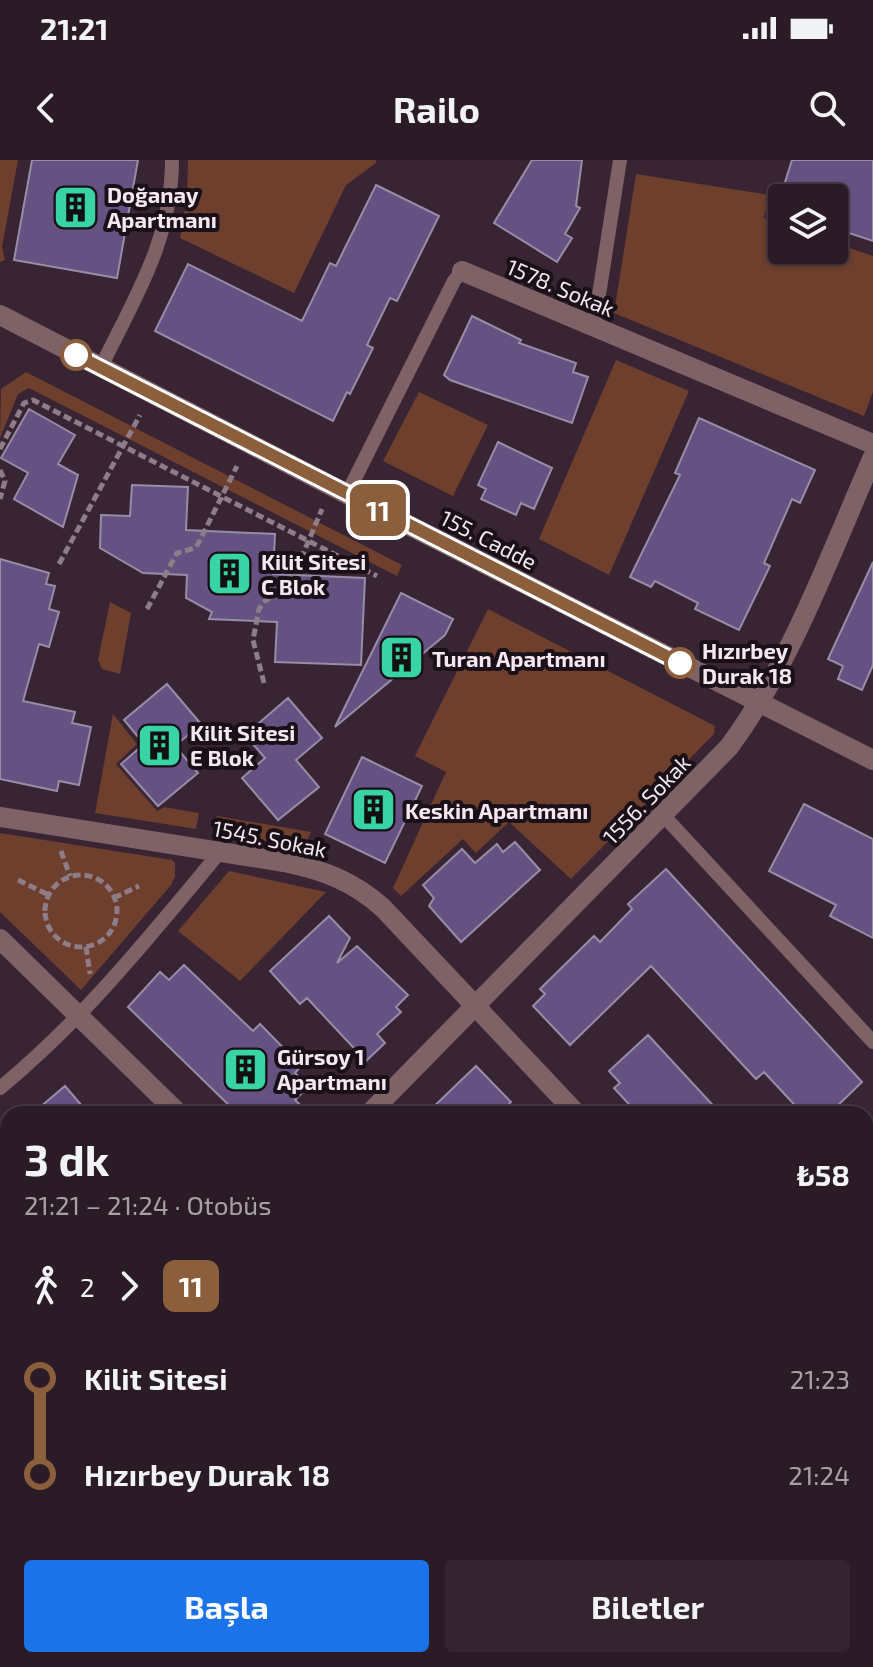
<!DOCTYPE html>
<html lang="tr">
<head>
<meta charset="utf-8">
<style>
  body { margin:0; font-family:"Exo 2",sans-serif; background:#33242f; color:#f1f3f6; height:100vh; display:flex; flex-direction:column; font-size:30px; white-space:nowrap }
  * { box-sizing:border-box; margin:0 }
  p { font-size:26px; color:#a6a1a7 }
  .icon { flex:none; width:44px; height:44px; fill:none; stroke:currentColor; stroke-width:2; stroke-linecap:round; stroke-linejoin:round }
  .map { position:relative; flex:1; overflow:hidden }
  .details { position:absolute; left:0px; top:946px; width:874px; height:562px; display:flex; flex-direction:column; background:#2b1b27; border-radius:24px 24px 0 0; box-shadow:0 2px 6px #0004,0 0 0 2px #473944 }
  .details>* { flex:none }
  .badge { padding:0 16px; border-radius:12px; font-size:28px; line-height:52px }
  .fabs { position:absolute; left:768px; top:24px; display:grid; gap:16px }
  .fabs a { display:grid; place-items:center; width:80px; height:80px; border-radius:8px; background:#2b1b27; box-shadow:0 2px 6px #0004,0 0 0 2px #473944; font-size:40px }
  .map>.badge { position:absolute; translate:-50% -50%; box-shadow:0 0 0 4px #fff }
  .legs { display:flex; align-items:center; gap:12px; height:88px; padding:0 24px; font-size:26px }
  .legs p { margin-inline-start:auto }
  .overview { display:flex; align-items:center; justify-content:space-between; height:136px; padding:0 24px }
  h1 { font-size:44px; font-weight:700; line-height:60px }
  .action { display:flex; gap:16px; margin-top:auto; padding:16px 24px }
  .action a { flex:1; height:92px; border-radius:8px; background:#1a73e8; color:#fff; font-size:32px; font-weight:700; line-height:92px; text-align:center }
  .action a+a { background:#33242f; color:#f1f3f6 }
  ul { padding:0 24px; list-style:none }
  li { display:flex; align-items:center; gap:28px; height:96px; font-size:30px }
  li i { display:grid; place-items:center; width:12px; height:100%; margin:0 10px; background:currentColor }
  li i::after { content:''; width:20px; height:20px; margin:-10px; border:6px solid; border-radius:50%; background:#2b1b27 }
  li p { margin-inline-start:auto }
  li:first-child i { background:linear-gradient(#0000 50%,currentColor 0) }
  li:last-child i { background:linear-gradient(currentColor 50%,#0000 0) }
  .status { display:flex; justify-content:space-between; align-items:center; height:56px; padding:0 40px; background:#2b1b27; direction:ltr }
  .status svg { height:22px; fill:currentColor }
  header { display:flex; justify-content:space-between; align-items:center; height:104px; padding:0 24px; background:#2b1b27; font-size:36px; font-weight:700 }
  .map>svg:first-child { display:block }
  .green { fill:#6d3f2c }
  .building { fill:#655182; stroke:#968da7; stroke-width:2 }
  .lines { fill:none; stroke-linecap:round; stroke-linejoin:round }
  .path { stroke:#8e7c89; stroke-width:5; stroke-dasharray:8 4; stroke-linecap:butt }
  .service { stroke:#7e6266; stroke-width:14 }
  .minor { stroke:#7e6266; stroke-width:20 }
  .tertiary { stroke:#7e6266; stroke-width:20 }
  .line-1-casing { stroke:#fff; stroke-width:18 }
  .line-1 { stroke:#8b5e3c; stroke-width:12 }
  .stop-1-dot { fill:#fff; stroke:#8b5e3c; stroke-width:4 }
  .labels { text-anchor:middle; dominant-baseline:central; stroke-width:8; stroke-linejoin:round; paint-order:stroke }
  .poi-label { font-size:22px; font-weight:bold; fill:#f5e7f1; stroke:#1a1118; text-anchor:start }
  .street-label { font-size:22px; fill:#f5e7f1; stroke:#1a1118 }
  .stop-label { font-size:22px; font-weight:bold; fill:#f5e7f1; stroke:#1a1118; text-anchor:start }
</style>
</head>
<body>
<div class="status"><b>21:21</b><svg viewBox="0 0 49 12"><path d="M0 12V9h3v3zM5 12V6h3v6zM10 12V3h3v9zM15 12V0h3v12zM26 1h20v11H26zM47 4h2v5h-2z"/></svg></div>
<header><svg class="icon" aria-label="back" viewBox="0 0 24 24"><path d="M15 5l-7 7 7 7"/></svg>Railo<svg class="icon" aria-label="search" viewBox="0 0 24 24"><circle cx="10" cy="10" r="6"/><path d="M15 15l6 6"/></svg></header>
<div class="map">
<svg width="873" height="1507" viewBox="0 0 873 1507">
  <rect width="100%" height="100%" fill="#392434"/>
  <path class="green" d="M0,0h18l-16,87 3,13 -5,2z
    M188,0h188v3l-30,22 -52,108 -114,-55 7,-40z
    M636,14l134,21 -6,23 18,7v25h52v-7l39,13v136l-9,24 -250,-103z
    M616,200l73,31 -80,184 -70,-36z
    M26,212l376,193 -5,11 -368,-188 -11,6 -18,44 1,-49z
    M419,232l69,33 -35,71 -70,-35z
    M110,442l21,11 -11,61 -18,-5 -4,-9z
    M488,449l227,117 -1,8 -143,145 -62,-57 -33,31 -13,-14 -62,57 -8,-8 53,-116 -31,-16z
    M113,554l24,30 -21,20 41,47 7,-4 35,6 -3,16 -101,-16z
    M217,656l94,16 -7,15 -90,-15z
    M0,673l172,27 3,3v13l-4,9 -90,105 -81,-78z
    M229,711l97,21 -86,89 -62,-50z"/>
  <path class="building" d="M32,0h106l-21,118 -103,-18z
    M532,0h50l-6,46 4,2 -15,26 7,4 -15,24 -63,-39z
    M792,0h81v81l-39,-13v-30h-54z
    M376,25l63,31 -42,85 -7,-3 -23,47 6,3 -23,46 -3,-2 -14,29 -178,-90 33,-67 114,57 28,-58 6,3z
    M472,156l49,24 -2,3 57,20 -3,9 15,5 -16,46 -122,-43 -6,-5z
    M29,249l46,26 -17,29 20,11 -15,52 -49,-28 14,-26 -27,-15z
    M699,258l116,52 -15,33 -8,-4 -28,64 6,3 -31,64 -44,-21 3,-6 -43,-22 -4,6 -21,-10 50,-102 -5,-2z
    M498,282l54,26 -18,41 -13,-6 -5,12 -35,-16 5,-10 -8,-4z
    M132,325l56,2 -2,43 89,4 -2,40 92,4 -4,87 -86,-3 2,-40 -68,-3 3,-7 -26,-14 1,-23 -44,-2 -43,-25 1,-33 29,1z
    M0,399l49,14 -3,11 9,2 -6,23 10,3 -10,35 -10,-3 -16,57 52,11 -3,11 19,4 -12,58 -20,-4 -2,10 -57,-12z
    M873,402v103l-11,25 -24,-11 5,-13 -15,-7z
    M401,433l52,26 -8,16 -110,92z
    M167,524l34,40 -26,22 23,27 -40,33 -37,-42 23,-20 -20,-24z
    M288,538l34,40 -26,22 23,27 -41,33 -36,-42 23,-20 -20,-23z
    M362,597l60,29 -37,77 -60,-29z
    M804,644l69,35v99l-43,-22 6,-11 -67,-34z
    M515,682l25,28 -79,72 -32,-36 5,-8 -11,-13 39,-36 13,14 22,-19 6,8z
    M666,709l196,213 -33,32h-26l-39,-42 -8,7 -105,-113 -81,79 -37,-39 12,-12 -5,-5 54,-53 6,6 32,-33 -4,-5z
    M329,756l21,22 -13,25 20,-17 51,49 -12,12 5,5 -24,22 8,9 -19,18 -59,-63 -7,6 -30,-33z
    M184,805l69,66 7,-7 41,42 -6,7 14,13 -14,14 15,14h-72l-110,-107 32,-35 9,8z
    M648,875l73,79h-83l-24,-26 6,-5 -11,-12z
    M476,906l35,36 -12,12h-73z
    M65,926l24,28h-57z"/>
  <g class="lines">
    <path class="path" d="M0,289l24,-46 9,-3 344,176
      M0,310l5,11 -5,18
      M59,404l81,-149
      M147,449l30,-56 18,-5 3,-4 39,-78
      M264,523l-11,-43 6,-31 6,-8 25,-16 32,-76
      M61,691l9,25
      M45 751a36 36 0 1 1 72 0a36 36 0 1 1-72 0Z
      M18,720l31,15
      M114,738l25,-12
      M86,787l4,27"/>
    <path class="service" d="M594,167l26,-167
      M101,207c34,-70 71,-127 71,-207
      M347,334l107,-213 8,-10
      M664,656l209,226
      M0,928c85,-70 150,-152 220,-236
      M269,1500l5,7"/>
    <path class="minor" d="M462,111l411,173
      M0,657l284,45c39,8 69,19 99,46l194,206
      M0,779l179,175
      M369,954l360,-367c62,-83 102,-195 144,-290
      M866,1280l7,9
      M0,1298l8,-6
      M685,1500l5,7
      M434,1507l11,-7"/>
    <path class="tertiary" d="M0,155l347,179 526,266"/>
  </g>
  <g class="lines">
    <defs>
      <path id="line-1" d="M76,195l604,308"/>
    </defs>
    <use href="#line-1" class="line-1-casing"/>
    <use href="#line-1" class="line-1"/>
  </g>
  <defs>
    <symbol id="building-square" viewBox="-11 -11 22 22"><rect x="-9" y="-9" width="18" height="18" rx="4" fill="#38d4a6" stroke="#1a1118"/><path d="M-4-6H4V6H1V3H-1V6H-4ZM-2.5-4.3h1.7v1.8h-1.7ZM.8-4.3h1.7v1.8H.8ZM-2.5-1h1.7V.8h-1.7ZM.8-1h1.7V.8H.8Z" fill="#111"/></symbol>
  </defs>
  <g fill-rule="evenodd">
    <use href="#building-square" x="50" y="22" width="51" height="51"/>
    <use href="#building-square" x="204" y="388" width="51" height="51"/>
    <use href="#building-square" x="376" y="472" width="51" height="51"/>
    <use href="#building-square" x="134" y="560" width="51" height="51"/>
    <use href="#building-square" x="348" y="624" width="51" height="51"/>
    <use href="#building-square" x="220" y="884" width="51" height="51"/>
  </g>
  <g class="stop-1-dot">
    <circle cx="76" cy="195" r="14"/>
    <circle cx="680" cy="503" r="14"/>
  </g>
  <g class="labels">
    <g class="poi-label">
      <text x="107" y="34">Doğanay<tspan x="107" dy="25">Apartmanı</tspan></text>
      <text x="261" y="401">Kilit Sitesi<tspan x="261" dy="25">C Blok</tspan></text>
      <text x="432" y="498">Turan Apartmanı</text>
      <text x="190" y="572">Kilit Sitesi<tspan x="190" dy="25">E Blok</tspan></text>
      <text x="405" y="650">Keskin Apartmanı</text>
      <text x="277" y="896">Gürsoy 1<tspan x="277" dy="25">Apartmanı</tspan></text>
    </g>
    <g class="street-label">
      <text transform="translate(561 127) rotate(23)">1578. Sokak</text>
      <text transform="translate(489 379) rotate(27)">155. Cadde</text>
      <text transform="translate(646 639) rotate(-46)">1556. Sokak</text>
      <text transform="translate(270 678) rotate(11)">1545. Sokak</text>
    </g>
    <g class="stop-label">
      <text x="702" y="490">Hızırbey<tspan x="702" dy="25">Durak 18</tspan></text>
    </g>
  </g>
</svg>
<div class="fabs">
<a><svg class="icon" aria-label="layers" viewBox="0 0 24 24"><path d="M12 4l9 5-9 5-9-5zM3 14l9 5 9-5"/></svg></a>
</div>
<b class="badge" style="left:378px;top:350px;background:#8b5e3c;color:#fff">11</b>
<section class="details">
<div class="overview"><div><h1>3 dk</h1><p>21:21 – 21:24 · Otobüs</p></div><b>₺58</b></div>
<div class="legs"><svg class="icon" aria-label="walk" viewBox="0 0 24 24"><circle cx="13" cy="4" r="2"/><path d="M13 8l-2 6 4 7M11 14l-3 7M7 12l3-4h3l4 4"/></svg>2<svg class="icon" aria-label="forward" viewBox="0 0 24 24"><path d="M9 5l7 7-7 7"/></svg><b class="badge" style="background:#8b5e3c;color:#fff">11</b></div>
<ul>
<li><i style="color:#8b5e3c"></i><b>Kilit Sitesi</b><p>21:23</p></li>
<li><i style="color:#8b5e3c"></i><b>Hızırbey Durak 18</b><p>21:24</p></li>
</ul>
<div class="action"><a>Başla</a><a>Biletler</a></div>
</section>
</div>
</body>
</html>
